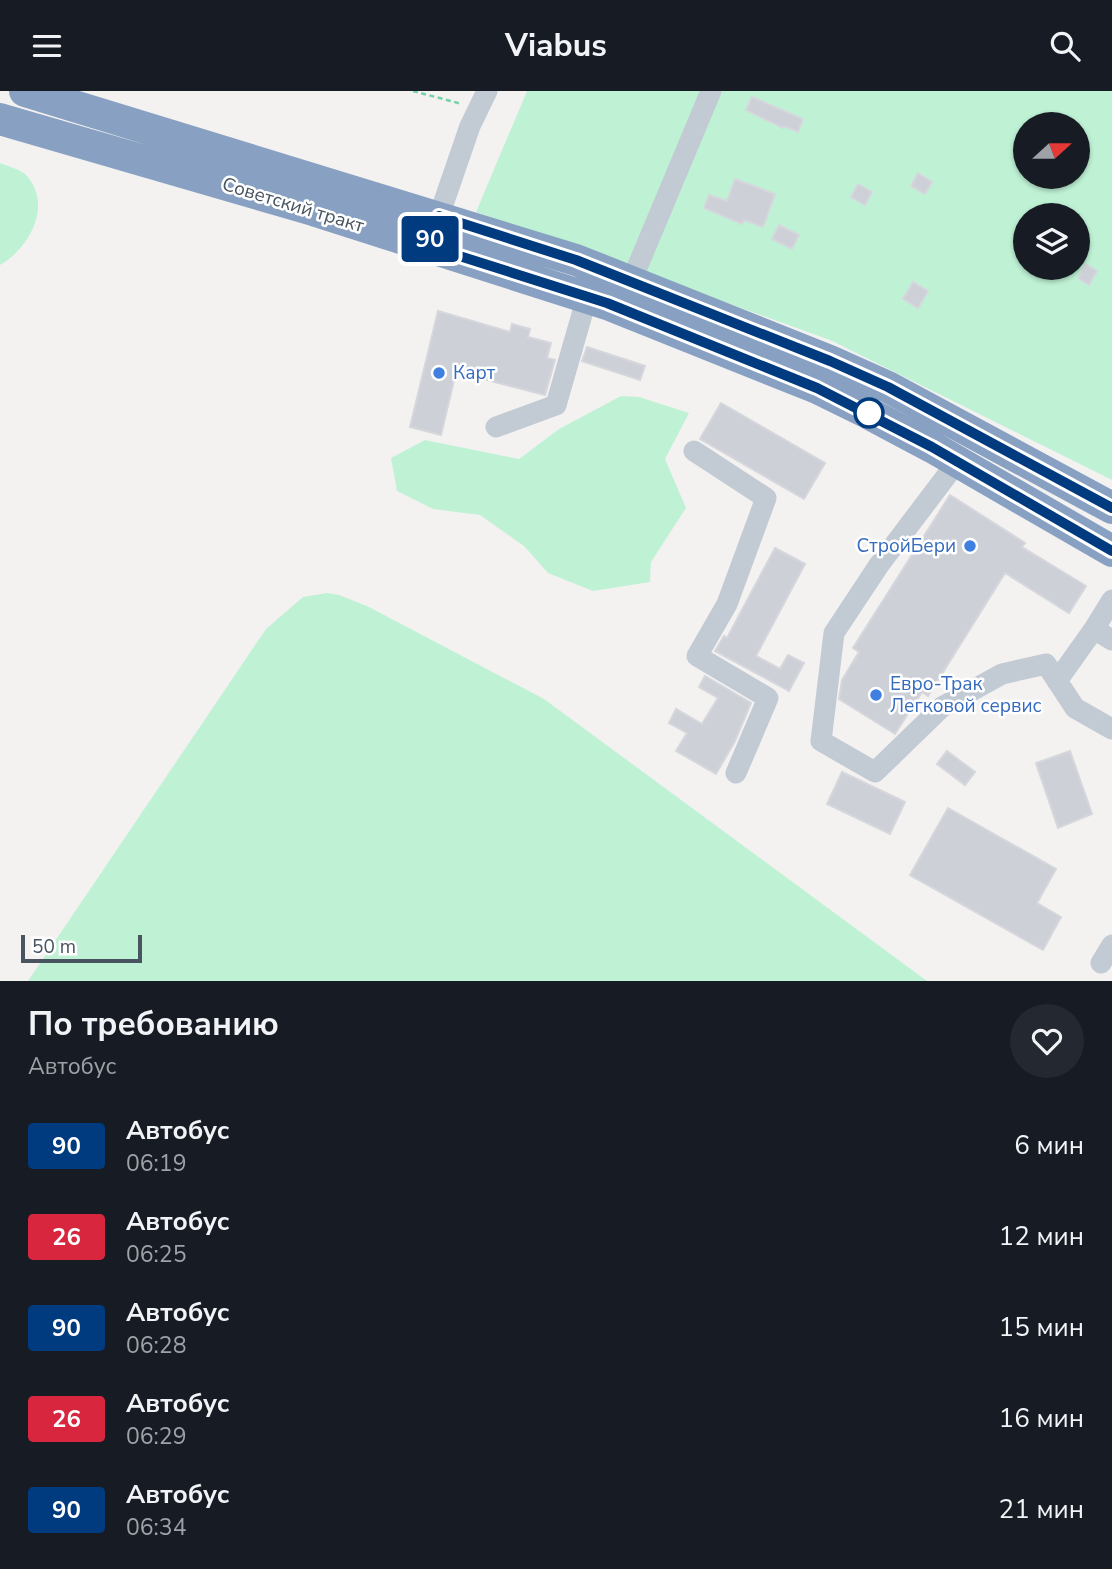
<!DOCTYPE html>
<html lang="ru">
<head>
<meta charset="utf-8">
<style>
  body { margin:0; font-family:"Nunito Sans",sans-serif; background:#242831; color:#f1f3f6; height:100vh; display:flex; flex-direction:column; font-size:26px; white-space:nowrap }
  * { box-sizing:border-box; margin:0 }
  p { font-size:23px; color:#9ea1a6 }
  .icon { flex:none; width:38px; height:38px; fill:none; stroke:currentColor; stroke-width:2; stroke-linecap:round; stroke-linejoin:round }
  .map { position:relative; height:890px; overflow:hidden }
  .side { display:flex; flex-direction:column; background:#171b24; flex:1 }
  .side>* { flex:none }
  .badge { padding:0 14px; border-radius:5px; font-size:24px; line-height:46px }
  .needle { width:46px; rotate:69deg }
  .buttons { position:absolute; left:1013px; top:21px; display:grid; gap:14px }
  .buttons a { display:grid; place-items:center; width:77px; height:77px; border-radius:50%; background:#171b24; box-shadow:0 2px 5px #0004; font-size:35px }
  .scale { position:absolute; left:21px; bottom:18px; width:121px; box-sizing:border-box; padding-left:7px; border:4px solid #485460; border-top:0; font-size:19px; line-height:24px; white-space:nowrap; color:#485460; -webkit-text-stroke:5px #fff; paint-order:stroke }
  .map>.badge { position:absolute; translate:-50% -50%; box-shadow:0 0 0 4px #fff }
  .round { display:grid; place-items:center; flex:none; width:74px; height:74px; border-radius:37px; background:#242831 }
  .overview { display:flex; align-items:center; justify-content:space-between; height:119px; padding:0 28px }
  h1 { font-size:33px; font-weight:700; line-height:52px }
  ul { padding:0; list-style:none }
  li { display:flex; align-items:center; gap:21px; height:91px; padding:0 28px }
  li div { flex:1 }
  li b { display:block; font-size:26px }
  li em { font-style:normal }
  li .badge { min-width:77px; font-weight:700; text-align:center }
  header { display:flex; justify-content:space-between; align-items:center; height:91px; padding:0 28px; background:#171b24; font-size:32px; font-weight:700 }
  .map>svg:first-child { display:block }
  .green { fill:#bff2d5; fill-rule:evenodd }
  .building { fill:#cdd0d6; stroke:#d5d7dd; stroke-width:2 }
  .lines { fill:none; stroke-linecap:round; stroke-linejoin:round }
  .path { stroke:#75d2a8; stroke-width:2.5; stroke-dasharray:5 3.5; stroke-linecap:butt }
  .minor { stroke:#c2cbd3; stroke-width:21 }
  .highway { stroke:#88a1c2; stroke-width:32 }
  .line-casing { stroke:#fff; stroke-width:16 }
  .line { stroke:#003b80; stroke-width:10 }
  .shop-dot { fill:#3f7fe0; stroke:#fff; stroke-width:2.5 }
  .stop-dot { fill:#fff; stroke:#003b80; stroke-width:3.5 }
  .labels { text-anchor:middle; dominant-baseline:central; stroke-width:5; stroke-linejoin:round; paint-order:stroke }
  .street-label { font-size:19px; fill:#485460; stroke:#fff }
  .shop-label { font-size:19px; fill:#366cbe; stroke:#fff; text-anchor:start }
</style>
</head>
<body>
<header><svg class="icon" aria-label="menu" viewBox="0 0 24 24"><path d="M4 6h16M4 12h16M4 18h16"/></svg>Viabus<svg class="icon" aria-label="search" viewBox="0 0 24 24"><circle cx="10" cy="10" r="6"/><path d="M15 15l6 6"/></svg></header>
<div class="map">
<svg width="1112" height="890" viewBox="0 0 1112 890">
  <rect width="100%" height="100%" fill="#f4f1f1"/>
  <path class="green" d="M527,0h585v389l-282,-140 -354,-128zM1026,33h52v53h-52zM1026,124h52v53h-52z
    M0,72c7,3 19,6 25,11 29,29 5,74 -25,91z
    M621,305l18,1 50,16 -24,46 21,49 -35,54 -1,20 -57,9 -45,-18 -24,-27 -44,-31 -47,-6 -36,-18 -6,-33 34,-18 94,19 40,-30z
    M327,502l12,2 30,12 175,92 383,282h-899l238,-352 37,-32z"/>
  <path class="building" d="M752,6l51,22 -5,13 -14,-6 -1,2 -37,-18z
    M918,82l14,9 -7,12 -14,-8z
    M735,88l40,15 -12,33 -19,-7 -2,4 -38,-16 5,-13 18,6z
    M858,93l14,8 -7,13 -14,-8z
    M779,134l20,10 -7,14 -20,-10z
    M1086,173l11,7 -8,14 -11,-7z
    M913,191l15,9 -10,17 -15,-9z
    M438,220l72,21 2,-8 18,5 -2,8 23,6 -4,15 8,2 -10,35 -89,-23 -15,63 -31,-8z
    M587,256l58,19 -5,14 -58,-19z
    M721,312l104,60 -21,36 -104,-60z
    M950,404l75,48 -3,4 64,39 -17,27 -64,-40 -77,123 -6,-4 -27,42 -56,-35 3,-19 17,-28 -6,-4z
    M775,457l30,16 -49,92 24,13 8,-14 16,8 -15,28 -74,-40 9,-15 3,2z
    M705,585l46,27 -16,38 -19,33 -40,-23 11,-18 -18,-10 7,-14 26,15 16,-26 -19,-11z
    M947,660l28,21 -10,13 -28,-21z
    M1070,660l22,63 -34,14 -22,-65z
    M842,681l63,30 -15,32 -63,-30z
    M948,717l108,61 -19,34 24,14 -18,33 -133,-75z"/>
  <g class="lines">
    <path class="path" d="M413,0l49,13"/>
    <path class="minor" d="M439,125l31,-90 17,-35
      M631,191l80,-191
      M496,336l60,-22 31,-108
      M694,360l72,47 -39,106 -30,52 71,42 -32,75
      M957,371l-78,103 -45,68 -13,108 54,31 67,-65 60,-33 44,-10 29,44 37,21
      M1112,509l-18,29 18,11
      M1057,590l37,-52
      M1101,872l11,-18"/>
    <path class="highway" d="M25,0l551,169 254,101 58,26 224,121
      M0,28l313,91 294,94 210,84 51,25 64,34 180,104"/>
  </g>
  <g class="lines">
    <defs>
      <path id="line" d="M1112,417l-224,-121 -58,-26 -254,-101 -137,-44 -11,30 179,57 210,85 115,59 180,104"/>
    </defs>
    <use href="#line" class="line-casing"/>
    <use href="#line" class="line"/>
  </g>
  <g class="shop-dot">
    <circle cx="439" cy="282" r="7"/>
    <circle cx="970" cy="455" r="7"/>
    <circle cx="876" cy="604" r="7"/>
  </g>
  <circle class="stop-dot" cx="869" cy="322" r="14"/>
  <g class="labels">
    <g class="street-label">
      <text transform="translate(293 114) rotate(17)">Советский тракт</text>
    </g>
    <g class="shop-label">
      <text x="453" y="282">Карт</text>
      <text x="956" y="455" text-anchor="end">СтройБери</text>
      <text x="890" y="593">Евро-Трак<tspan x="890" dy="22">Легковой сервис</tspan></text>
    </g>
  </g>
</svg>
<div class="buttons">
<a><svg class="needle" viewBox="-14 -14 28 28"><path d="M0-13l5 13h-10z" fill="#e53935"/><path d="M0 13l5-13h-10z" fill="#9ea1a6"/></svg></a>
<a><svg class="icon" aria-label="layers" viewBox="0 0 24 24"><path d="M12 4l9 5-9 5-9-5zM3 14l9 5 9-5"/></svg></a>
</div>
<div class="scale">50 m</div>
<b class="badge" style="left:430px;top:148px;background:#003b80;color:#fff">90</b>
</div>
<section class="side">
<div class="overview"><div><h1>По требованию</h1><p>Автобус</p></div><a class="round"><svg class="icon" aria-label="heart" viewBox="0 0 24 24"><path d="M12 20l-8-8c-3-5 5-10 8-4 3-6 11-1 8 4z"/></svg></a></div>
<ul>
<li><span class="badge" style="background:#003b80;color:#fff">90</span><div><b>Автобус</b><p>06:19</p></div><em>6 мин</em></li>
<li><span class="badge" style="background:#d7263d;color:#fff">26</span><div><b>Автобус</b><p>06:25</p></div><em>12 мин</em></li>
<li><span class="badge" style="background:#003b80;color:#fff">90</span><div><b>Автобус</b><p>06:28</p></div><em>15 мин</em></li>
<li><span class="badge" style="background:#d7263d;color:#fff">26</span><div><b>Автобус</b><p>06:29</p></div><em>16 мин</em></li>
<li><span class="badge" style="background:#003b80;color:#fff">90</span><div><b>Автобус</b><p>06:34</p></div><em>21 мин</em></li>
</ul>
</section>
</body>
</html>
